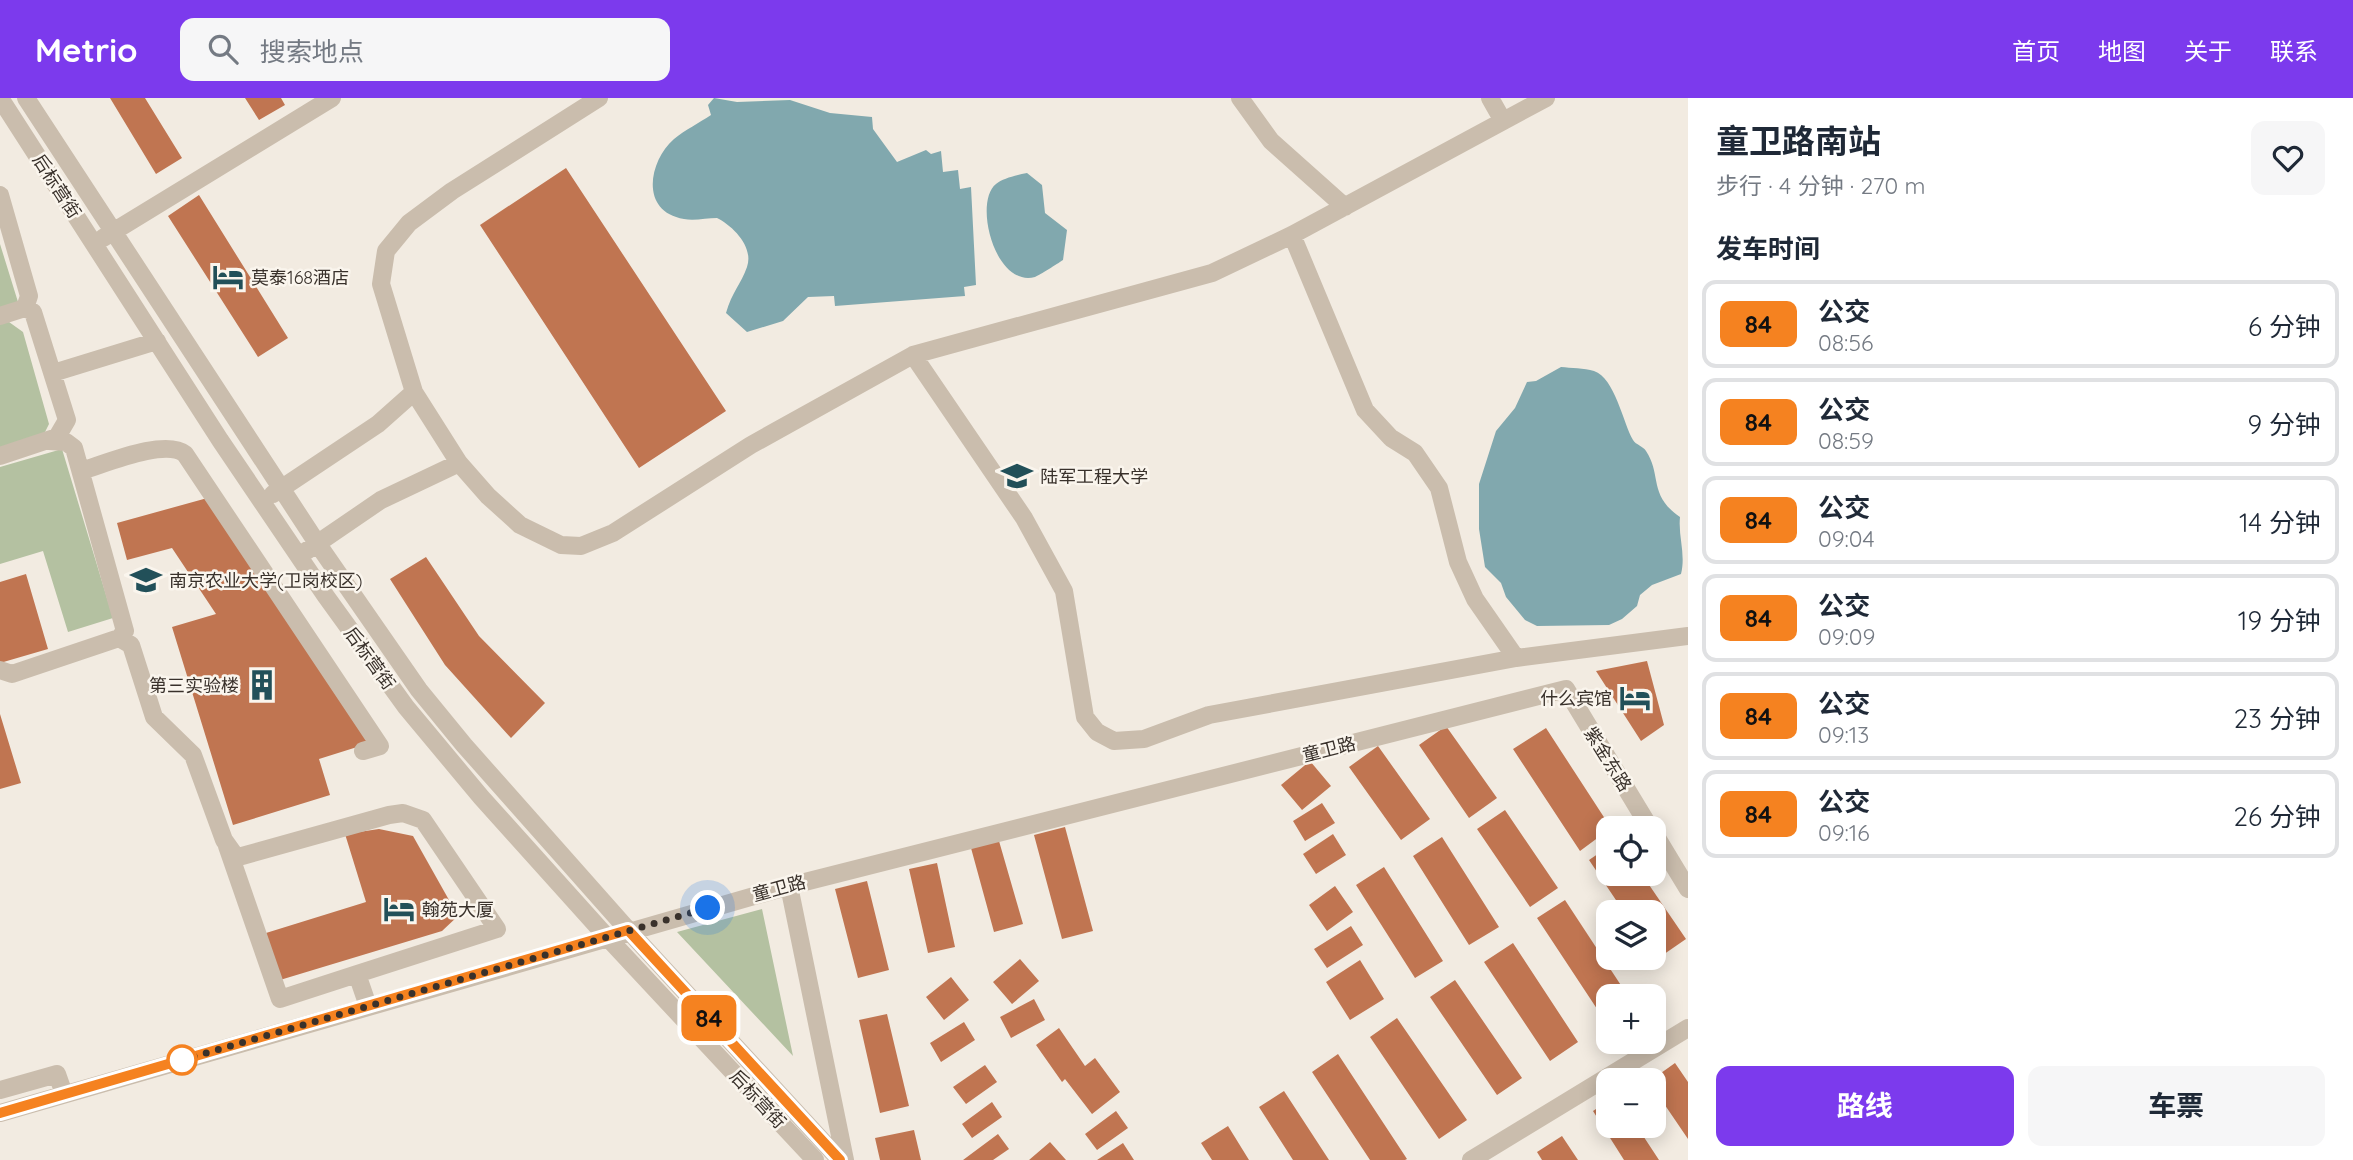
<!DOCTYPE html>
<html lang="zh">
<head>
<meta charset="utf-8">
<style>
  body { margin:0; font-family:Quicksand,"Noto Sans SC",sans-serif; background:#f6f6f7; color:#1f2937; height:100vh; display:flex; flex-direction:column; font-size:26px; white-space:nowrap }
  * { box-sizing:border-box; margin:0 }
  p { font-size:23px; color:#747a83 }
  .icon { flex:none; width:38px; height:38px; fill:none; stroke:currentColor; stroke-width:2; stroke-linecap:round; stroke-linejoin:round }
  .map { position:relative; flex:1; overflow:hidden }
  .panel { display:flex; flex-direction:column; background:#fff; width:665px }
  .panel>* { flex:none }
  .badge { padding:0 14px; border-radius:10px; font-size:24px; line-height:46px }
  .tools { position:absolute; left:1596px; top:718px; display:grid; gap:14px }
  .tools a { display:grid; place-items:center; width:70px; height:70px; border-radius:14px; background:#fff; box-shadow:0 4px 18px #0003; font-size:35px }
  .you { position:absolute; width:35px; height:35px; margin:-18px; border:5px solid #fff; border-radius:50%; background:#1a73e8; box-shadow:0 0 0 10px #1a73e833 }
  .map>.badge { position:absolute; translate:-50% -50%; box-shadow:0 0 0 4px #fff }
  h2 { padding:0 28px; font-size:26px; line-height:63px }
  .round { display:grid; place-items:center; flex:none; width:74px; height:74px; border-radius:14px; background:#f6f6f7 }
  .overview { display:flex; align-items:center; justify-content:space-between; height:119px; padding:0 28px }
  h1 { font-size:33px; font-weight:700; line-height:52px }
  .action { display:flex; gap:14px; margin-top:auto; padding:14px 28px }
  .action a { flex:1; height:80px; border-radius:14px; background:#7c3aed; color:#fff; font-size:28px; font-weight:700; line-height:80px; text-align:center }
  .action a+a { background:#f6f6f7; color:#1f2937 }
  ul { padding:0; list-style:none }
  li { display:flex; align-items:center; gap:21px; height:88px; margin:0 14px 10px; padding:0 14px; border:4px solid #e0e1e3; border-radius:14px }
  li div { flex:1 }
  li b { display:block; font-size:26px }
  li em { font-style:normal }
  li .badge { min-width:77px; font-weight:700; text-align:center }
  header { display:flex; align-items:center; gap:42px; box-sizing:border-box; height:98px; padding:0 35px; background:#7c3aed; color:#fff }
  header strong { font-size:33px }
  nav { display:flex; gap:38px; margin-inline-start:auto; font-size:24px }
  .search { width:490px; height:63px; background:#f6f6f7; display:flex; align-items:center; gap:18px; box-sizing:border-box; padding:0 24px; border-radius:14px; color:#747a83; font-size:26px }
  main { display:flex; flex:1; min-height:0 }
  .map>svg:first-child { display:block }
  .green { fill:#b4c1a1 }
  .water { fill:#81a8ae }
  .building { fill:#c07551 }
  .lines { fill:none; stroke-linecap:round; stroke-linejoin:round }
  .minor { stroke:#cabdad; stroke-width:18 }
  .line-casing { stroke:#fff; stroke-width:16 }
  .line { stroke:#f58220; stroke-width:10 }
  .walk { stroke:#39312b; stroke-width:7; stroke-dasharray:0 12.6 }
  .stop-dot { fill:#fff; stroke:#f58220; stroke-width:3.5 }
  .labels { text-anchor:middle; dominant-baseline:central; stroke-width:5; stroke-linejoin:round; paint-order:stroke }
  .street-label { font-size:18px; fill:#39312b; stroke:#faf5ed }
  .poi-label { font-size:18px; fill:#39312b; stroke:#faf5ed; text-anchor:start }
</style>
</head>
<body>
<header>
<strong>Metrio</strong>
<div class="search"><svg class="icon" aria-label="search" viewBox="0 0 24 24"><circle cx="10" cy="10" r="6"/><path d="M15 15l6 6"/></svg>搜索地点</div>
<nav><a>首页</a><a>地图</a><a>关于</a><a>联系</a></nav>
</header>
<main>
<div class="map">
<svg width="1688" height="1062" viewBox="0 0 1688 1062">
  <rect width="100%" height="100%" fill="#f2ebe1"/>
  <path class="green" d="M0,146l18,58 -18,6z
    M9,224l14,10 26,92 -5,10 -44,14v-124z
    M62,351l51,169 -45,14 -25,-81 -43,13v-97z
    M762,811l31,147 -116,-124z"/>
  <path class="water" d="M714,0l23,4 53,-2 40,13 42,4 1,12 24,33 29,-12 5,4 10,-3 2,21 15,-2 2,19 11,-2 5,98 -12,2 1,9 -130,10 -1,-10 -26,1 -25,24 -36,11 -21,-19c6,-21 15,-29 21,-46 7,-20 -14,-41 -30,-49 -10,0 -23,3 -33,1 -44,-7 -36,-57 -10,-80 11,-9 25,-16 37,-24l-3,-10z
    M1027,75l15,12 3,28 22,17 -4,30c-6,4 -23,15 -28,17 -40,11 -62,-75 -39,-93 7,-6 21,-9 31,-11z
    M1561,269c10,1 23,1 33,4 21,7 29,52 39,69 3,5 10,6 13,11 16,24 2,44 34,66 -2,20 6,37 1,57l-29,11 -12,10 -3,11 -15,13 -13,6 -72,1 -12,-6 -19,-23 -5,-14 -16,-16 -6,-38v-45l17,-53 19,-23 12,-26 9,-1z"/>
  <path class="building" d="M110,0h35l37,60 -26,16z
    M245,0h36l4,7 -26,15z
    M566,70l160,243 -87,57 -159,-243z
    M199,97l89,143 -30,19 -90,-141z
    M211,399l162,245 -54,17 11,36 -97,30 -61,-198 44,-13 -44,-66 -45,12 -10,-37z
    M426,459l53,79 66,67 -34,35 -66,-73 -55,-86z
    M26,476l22,75 -48,14v-81z
    M1647,563l17,64 -23,16 -45,-70z
    M0,616l21,69 -21,6z
    M1446,628l51,72 -28,20 -50,-73z
    M1546,630l65,100 -31,23 -67,-102z
    M1378,648l52,73 -29,21 -52,-73z
    M1310,663l21,25 -29,24 -21,-25z
    M1322,705l13,20 -30,18 -12,-20z
    M1505,712l53,78 -28,19 -53,-78z
    M1065,729l28,104 -31,8 -28,-104z
    M379,731l34,7 45,80 -16,15 -162,49 -14,-47 100,-31 -21,-68z
    M1333,736l13,21 -30,19 -13,-20z
    M1442,739l57,90 -30,18 -56,-89z
    M999,743l24,83 -29,8 -23,-84z
    M1608,749v26h33l45,66 -29,20 -3,-4v-43h-30l-35,-52z
    M937,765l18,84 -27,6 -19,-84z
    M1384,769l59,94 -28,17 -59,-93z
    M867,783l22,89 -31,8 -23,-89z
    M1335,788l18,26 -26,19 -18,-26z
    M1565,802l63,96h-20v23l-3,2 -68,-103z
    M1351,828l12,19 -36,23 -13,-19z
    M1513,845l65,99 -28,19 -66,-99z
    M1020,861l19,22 -27,23 -19,-22z
    M1360,862l24,39 -34,21 -24,-38z
    M951,879l18,23 -25,20 -18,-23z
    M1455,882l67,98 -25,17 -67,-98z
    M1034,901l11,21 -34,18 -11,-21z
    M887,916l22,92 -29,7 -21,-93z
    M1397,920l70,102 -28,19 -69,-102z
    M964,924l11,18 -34,22 -11,-19z
    M1059,930l26,38 10,-8 25,34 -28,22 -27,-35 -3,3 -26,-37z
    M1338,956l69,105 -2,1h-35l-58,-88z
    M1675,965l13,19v57l-34,-50v-11z
    M985,967l12,17 -31,22 -13,-17z
    M1284,993l45,69h-36l-34,-53z
    M1608,1003v24h28l23,35h-35l-31,-49z
    M992,1004l10,15 -30,21 -10,-14z
    M1116,1013l12,17 -31,22 -12,-16z
    M1228,1028l21,34h-37l-11,-17z
    M914,1032l7,30h-41l-5,-22z
    M998,1036l11,15 -16,11h-30z
    M1562,1038l16,24h-36l-5,-8z
    M1050,1044l16,18h-37z
    M1123,1045l11,17h-37z"/>
  <g class="lines">
    <path class="minor" d="M0,0l220,342 105,155 81,112 75,90 125,139 209,224
      M26,0l291,445 102,147 45,55 164,185 212,230
      M1240,0l31,43 74,66
      M1490,0l13,23
      M0,97l29,101 -4,12
      M1292,137l73,175 26,28 24,15 24,35 19,74 17,37 41,59
      M103,140l229,-140
      M0,218l25,-8 8,4 34,108 -10,17 -57,19
      M913,257l111,163 40,73 21,126 12,15 17,9 30,-2 65,-24 307,-57 172,-22
      M53,275l104,-32
      M414,294l45,71
      M81,373c24,-7 84,-33 104,-17l195,292 -17,5
      M273,396l105,-70 36,-32 -33,-108 5,-33 23,-28 43,-32 147,-93
      M299,458l82,-56 78,-37 29,33 32,29 41,20 20,1 32,-13 138,-88 162,-90 299,-82 80,-38 254,-137
      M119,540l12,7 23,72 39,38 31,85 10,14 8,2 147,-41 14,-2 20,7 74,109 -140,45
      M0,572l12,4 107,-36 6,-7 -51,-183 -8,-6 -17,-1
      M1654,735l34,56
      M227,748l53,153 77,-25 11,32
      M789,788l56,274
      M0,992l57,-16 7,20
      M0,1015l789,-227 777,-197 84,139
      M1471,1062l217,-132"/>
  </g>
  <g class="lines">
    <defs>
      <path id="line" d="M0,1015l628,-183 212,230"/>
    </defs>
    <use href="#line" class="line-casing"/>
    <use href="#line" class="line"/>
    <path class="walk" d="M182,962l526,-152"/>
  </g>
  <defs>
    <symbol id="hotel-bare" viewBox="-9 -9 18 18"><path d="M-6-4.5h1.5V1H6V5H4.5V3h-9V5H-6ZM-4 0a1.8 1.8 0 1 1 3.6 0ZM.5 0V-2.5h3Q6-2.5 6 0Z" fill="#225059" stroke="#faf5ed" stroke-width="2.5" paint-order="stroke"/></symbol>
    <symbol id="university-bare" viewBox="-9 -9 18 18"><path d="M0-5L7-2L0 1L-7-2ZM-4 1L0 2.5L4 1V4Q0 6-4 4Z" fill="#225059" stroke="#faf5ed" stroke-width="2.5" paint-order="stroke"/></symbol>
    <symbol id="building-bare" viewBox="-9 -9 18 18"><path d="M-4-6H4V6H1V3H-1V6H-4ZM-2.5-4.3h1.7v1.8h-1.7ZM.8-4.3h1.7v1.8H.8ZM-2.5-1h1.7V.8h-1.7ZM.8-1h1.7V.8H.8Z" fill="#225059" stroke="#faf5ed" stroke-width="2.5" paint-order="stroke"/></symbol>
  </defs>
  <g fill-rule="evenodd">
    <use href="#hotel-bare" x="206" y="157" width="44" height="44"/>
    <use href="#university-bare" x="995" y="356" width="44" height="44"/>
    <use href="#university-bare" x="124" y="460" width="44" height="44"/>
    <use href="#building-bare" x="240" y="565" width="44" height="44"/>
    <use href="#hotel-bare" x="1613" y="578" width="44" height="44"/>
    <use href="#hotel-bare" x="377" y="789" width="44" height="44"/>
  </g>
  <circle class="stop-dot" cx="182" cy="962" r="14"/>
  <g class="labels">
    <g class="street-label">
      <text transform="translate(57 88) rotate(57)">后标营街</text>
      <text transform="translate(370 560) rotate(54)">后标营街</text>
      <text transform="translate(1329 651) rotate(-14)">童卫路</text>
      <text transform="translate(1608 661) rotate(58)">紫金东路</text>
      <text transform="translate(779 790) rotate(-15)">童卫路</text>
      <text transform="translate(758 1001) rotate(47)">后标营街</text>
    </g>
    <g class="poi-label">
      <text x="251" y="179">莫泰168酒店</text>
      <text x="1040" y="378">陆军工程大学</text>
      <text x="169" y="482">南京农业大学(卫岗校区)</text>
      <text x="239" y="587" text-anchor="end">第三实验楼</text>
      <text x="1612" y="600" text-anchor="end">什么宾馆</text>
      <text x="422" y="811">翰苑大厦</text>
    </g>
  </g>
</svg>
<div class="tools">
<a><svg class="icon" aria-label="locate" viewBox="0 0 24 24"><circle cx="12" cy="12" r="6"/><path d="M12 2v4M12 18v4M2 12h4M18 12h4"/></svg></a>
<a><svg class="icon" aria-label="layers" viewBox="0 0 24 24"><path d="M12 4l9 5-9 5-9-5zM3 14l9 5 9-5"/></svg></a>
<a>+</a>
<a>−</a>
</div>
<div class="you" style="left:708px;top:810px"></div>
<b class="badge" style="left:709px;top:920px;background:#f58220;color:#111">84</b>
</div>
<section class="panel">
<div class="overview"><div><h1>童卫路南站</h1><p>步行 · 4 分钟 · 270 m</p></div><a class="round"><svg class="icon" aria-label="heart" viewBox="0 0 24 24"><path d="M12 20l-8-8c-3-5 5-10 8-4 3-6 11-1 8 4z"/></svg></a></div>
<h2>发车时间</h2>
<ul>
<li><span class="badge" style="background:#f58220;color:#111">84</span><div><b>公交</b><p>08:56</p></div><em>6 分钟</em></li>
<li><span class="badge" style="background:#f58220;color:#111">84</span><div><b>公交</b><p>08:59</p></div><em>9 分钟</em></li>
<li><span class="badge" style="background:#f58220;color:#111">84</span><div><b>公交</b><p>09:04</p></div><em>14 分钟</em></li>
<li><span class="badge" style="background:#f58220;color:#111">84</span><div><b>公交</b><p>09:09</p></div><em>19 分钟</em></li>
<li><span class="badge" style="background:#f58220;color:#111">84</span><div><b>公交</b><p>09:13</p></div><em>23 分钟</em></li>
<li><span class="badge" style="background:#f58220;color:#111">84</span><div><b>公交</b><p>09:16</p></div><em>26 分钟</em></li>
</ul>
<div class="action"><a>路线</a><a>车票</a></div>
</section>
</main>
</body>
</html>
